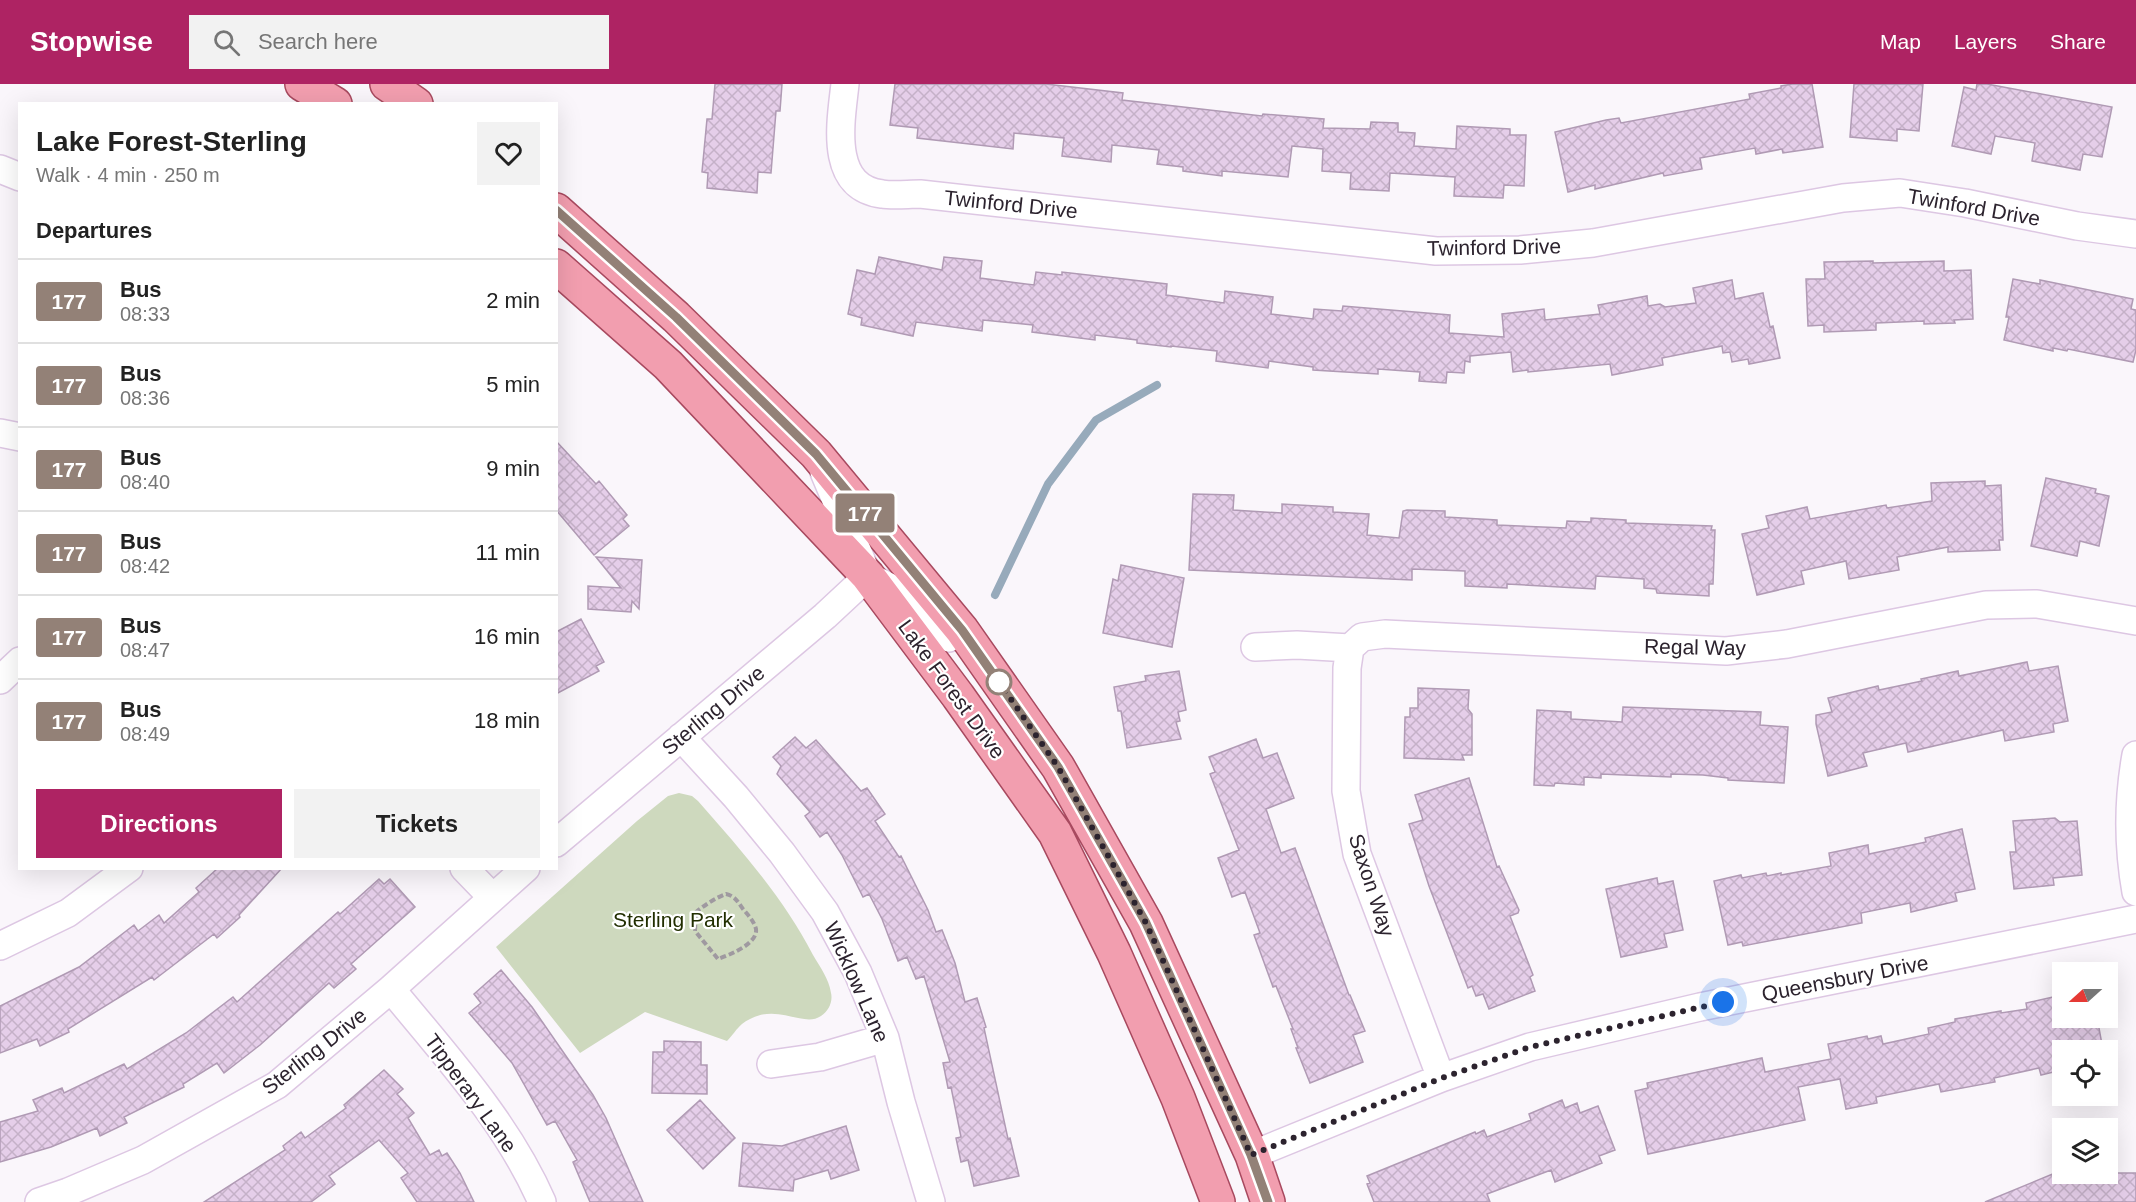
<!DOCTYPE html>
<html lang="en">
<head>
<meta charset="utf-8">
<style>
  body { margin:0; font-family:Arial,sans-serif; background:#f2f2f2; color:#222; height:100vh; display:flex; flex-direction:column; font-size:22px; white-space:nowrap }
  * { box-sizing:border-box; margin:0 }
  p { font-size:20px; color:#767676 }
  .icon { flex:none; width:33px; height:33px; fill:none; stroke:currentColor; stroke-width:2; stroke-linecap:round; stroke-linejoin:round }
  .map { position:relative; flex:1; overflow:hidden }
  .panel { position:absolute; left:18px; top:18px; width:540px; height:768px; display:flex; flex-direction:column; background:#fff; border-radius:0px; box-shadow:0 6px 24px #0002 }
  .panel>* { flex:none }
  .badge { padding:0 12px; border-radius:4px; font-size:21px; line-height:39px }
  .needle { width:39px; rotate:249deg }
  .controls { position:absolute; left:2052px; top:878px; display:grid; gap:12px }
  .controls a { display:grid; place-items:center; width:66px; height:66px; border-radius:0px; background:#fff; box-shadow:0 6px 24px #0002; font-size:30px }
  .you { position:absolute; width:30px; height:30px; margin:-15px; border:4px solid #fff; border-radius:50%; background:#1a73e8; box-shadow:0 0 0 9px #1a73e833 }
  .map>.badge { position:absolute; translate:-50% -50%; box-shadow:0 0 0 3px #fff }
  h2 { padding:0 18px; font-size:22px; line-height:54px }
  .round { display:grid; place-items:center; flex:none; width:63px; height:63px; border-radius:0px; background:#f2f2f2 }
  .head { display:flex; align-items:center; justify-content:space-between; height:102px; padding:0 18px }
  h1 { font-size:28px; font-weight:700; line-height:45px }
  .cta { display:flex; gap:12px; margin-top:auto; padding:12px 18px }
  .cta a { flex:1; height:69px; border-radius:0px; background:#ae2363; color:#fff; font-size:24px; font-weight:700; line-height:69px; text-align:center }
  .cta a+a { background:#f2f2f2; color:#222 }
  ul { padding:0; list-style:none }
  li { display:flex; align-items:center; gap:18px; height:84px; padding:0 18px; border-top:2px solid #e0e0e0 }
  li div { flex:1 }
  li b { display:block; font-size:22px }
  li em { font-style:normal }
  li .badge { min-width:66px; font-weight:700; text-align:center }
  header { display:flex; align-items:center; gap:36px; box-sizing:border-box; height:84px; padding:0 30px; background:#ae2363; color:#fff }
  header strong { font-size:28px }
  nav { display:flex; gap:33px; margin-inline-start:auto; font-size:21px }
  .search { width:420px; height:54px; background:#f2f2f2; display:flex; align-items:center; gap:15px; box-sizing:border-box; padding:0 21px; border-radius:0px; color:#767676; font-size:22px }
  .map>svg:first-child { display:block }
  .green { fill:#ced9be }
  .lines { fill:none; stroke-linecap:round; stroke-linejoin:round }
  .stream { stroke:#97aabb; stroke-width:8 }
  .building { fill:url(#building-cross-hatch); stroke:#b09ab4; stroke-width:1.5 }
  .minor-casing { stroke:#ddc7e3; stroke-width:30 }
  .major-casing { stroke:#a8495f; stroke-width:36 }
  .path { stroke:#9f99a0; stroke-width:4; stroke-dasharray:6 3; stroke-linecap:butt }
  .minor { stroke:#fff; stroke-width:27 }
  .major { stroke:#f29eaf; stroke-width:33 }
  .line-casing { stroke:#fff; stroke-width:14 }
  .line { stroke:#938177; stroke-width:9 }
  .walk { stroke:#2c232e; stroke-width:6; stroke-dasharray:0 10.8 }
  .stop-dot { fill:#fff; stroke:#938177; stroke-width:3 }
  .labels { text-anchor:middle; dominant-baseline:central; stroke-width:4.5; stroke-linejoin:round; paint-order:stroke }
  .street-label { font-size:21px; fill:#2c232e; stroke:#fff }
  .park-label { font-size:21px; fill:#212e00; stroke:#fff }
</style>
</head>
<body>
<header>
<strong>Stopwise</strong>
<div class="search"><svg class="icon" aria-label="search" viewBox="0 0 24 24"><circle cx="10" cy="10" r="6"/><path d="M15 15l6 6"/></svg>Search here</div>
<nav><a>Map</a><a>Layers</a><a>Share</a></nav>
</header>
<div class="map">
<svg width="2136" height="1118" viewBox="0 0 2136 1118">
  <defs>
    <pattern id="building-cross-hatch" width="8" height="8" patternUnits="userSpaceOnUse" patternTransform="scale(1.5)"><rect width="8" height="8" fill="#e5cee9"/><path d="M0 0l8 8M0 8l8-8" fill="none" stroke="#c5b1c8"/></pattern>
  </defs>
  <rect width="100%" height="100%" fill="#faf6fb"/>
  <path class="green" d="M679,709l13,3 6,5c43,49 85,96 115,154 7,12 16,24 18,38 2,8 -2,18 -10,23 -19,13 -46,-17 -79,8 -5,4 -10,12 -15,17l-82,-29 -65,41 -84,-106 141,-126 31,-25z"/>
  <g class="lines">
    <path class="stream" d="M995,511l53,-111 48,-64 61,-35"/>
  </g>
  <path class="building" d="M715,0h67l-2,27h-4l-5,62 -13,-1 -1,21 -50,-5 1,-15 -6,-1 5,-53h5z
    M895,0h151l77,9 -1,7 140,16 1,-2 61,5 -1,9 47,1 1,-7 27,1v9l17,1 -1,13 42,3 1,-23 53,3v6h16l-2,51 -20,-1 -1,13 -49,-2 1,-19 -65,-4 -1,18 -39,-2 1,-16 -29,-2 1,-22 -31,-3 -4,31 -66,-6v5l-39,-5v-4l-26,-3 2,-14 -47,-5 -1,17 -49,-6 2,-18 -50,-5 -1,16 -96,-11 1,-10 -28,-3z
    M1792,0h20l11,63 -40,6 -1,-4 -26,5 -1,-6 -55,10 2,11 -38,7 -1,-3 -68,16v-4l-27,7 -13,-60 51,-12 13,-2 2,5 129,-24 -1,-5 32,-6v-2z
    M1854,0h69l-4,47 -22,-2v12l-47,-4z
    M1977,0h10l125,23 -10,50 -19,-3 -3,16 -48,-9 3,-18 -40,-7 -4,18 -39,-8 12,-59 12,3z
    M879,173l63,13 2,-13 38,4 -2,17 54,7 2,-13 26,3v-3l105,12 -1,11 58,8 1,-12 48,6 -2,17 42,5 1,-10 28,2 1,-5 107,9 -1,18 55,4 -2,-23 42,-5 1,11 55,-6 -2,-9 49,-9 1,10 12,-2 5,3 31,-4 -3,-15 39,-8 3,19 28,-6 7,34 3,-1 7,32 -31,6 -1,-5 -16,3 -2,-10 -7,1 -1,-7 -60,12 1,7 -51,10 -2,-11 -82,8v-2l-15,2 -2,-20 -41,4v6l-5,-1 -1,12 -17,-1 -1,11 -27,-2 1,-9 -42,-3v5l-65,-4v-3l-44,-6 -1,7 -52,-7 1,-10 -46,-5v1l-34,-4v-3l-42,-5v5l-63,-8 1,-7 -50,-5 -1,11 -66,-9 -3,14 -52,-11 1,-7 -14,-4 9,-44 18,4z
    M1873,177v2l71,-2v10l27,-1 2,49 -19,1 1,3 -31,1v-3l-48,2v7l-52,2v-7l-16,1 -2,-47h19l-1,-17z
    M2013,195l27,5v-4l93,19 -2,10 5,1v40l-3,12 -65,-13 -1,2 -14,-3v3l-49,-11 5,-23h-3z
    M556,357l40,43 3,-3 28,34 -4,4 6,7 -35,29 -38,-45z
    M2046,394l50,11 -1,4 14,3 -10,50 -19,-5 -3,15 -46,-10z
    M1985,397v5l16,-1 2,55h-4l1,10 -52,2v-5l-51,10 2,13 -50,9 -3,-18 -45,10 3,13 -47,11 -15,-61 27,-6 -3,-12 41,-9 3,12 76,-14 1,3 45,-7 -1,-18z
    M1193,410l41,1 -1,15 49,3v-9l51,3v5l36,2 -2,21 32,3 4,-27 4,-1 38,1v6l52,3v5l69,3 1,-7 24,1v-4l35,2v3l86,3 -1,4h4l-2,54h-4v12l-52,-3 -1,-4 -12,-1v-9l-48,-3 -1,13 -88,-5v4l-42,-2v-15l-53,-2v11l-223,-10z
    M596,473l46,3 -3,49 -7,-8 -1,11 -43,-3v-23l33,2z
    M1121,481l63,13 -12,69 -69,-14 10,-54 5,2z
    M581,535l23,43 -8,4 3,5 -43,23v-62z
    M2027,578l2,9 29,-5 10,55 -15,3 1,8 -49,9 -2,-11 -95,22 -2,-9 -43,10 4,13 -39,10 -12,-52v-9l16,-3 -4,-14 50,-12 1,4 43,-9 -1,-2 37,-8 1,5z
    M1179,587l7,39 -8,2 2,9 -4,1 5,17 -54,9 -6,-37h-3l-4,-24 32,-6 -1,-5z
    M1418,604l51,2 -1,19 4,5v41h-10l2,5 -60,-2 1,-41h5v-9h8z
    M1623,623l138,5 -1,13 28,2 -4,56 -56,-3v-2l-25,-3 -32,-1v3l-70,-3v4l-17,-1v8l-29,-2 -1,3 -20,-1 3,-75 34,2v7l51,3z
    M795,653l11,11 10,-8 45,51 6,-3 18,26 -10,7 24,36 2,-1 27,54 8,22 6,-2 13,33 10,39 12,-4 9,29 -2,1 24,111 2,-1 9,38 -45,10 -6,-26 -7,2 -5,-24 5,-1 -10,-50 -3,1 -5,-25 7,-1 -26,-86 -8,3 -9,-22 -9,4 -16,-42 -13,-25 -6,3 -21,-42 -15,-23 -7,5 -15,-21 5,-4 -33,-38 4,-8 -8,-9z
    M1256,655l7,19 14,-5 17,45 -28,11 15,44 14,-5 54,147h1l15,36 -12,4 10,27 -53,21 -14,-35h2l-7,-19h2l-17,-43 -3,1 -19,-52 6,-2 -15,-41 -13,5 -14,-39 21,-8 -29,-76 5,-2 -6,-15z
    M1469,694l28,89 2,-1 20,44 -1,3 -8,3 23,59 -3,2 5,14 -46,18 -6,-15 -7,2 -4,-10 -4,2 -39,-102 -20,-62 14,-4 -8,-25z
    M2055,734l5,4 17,-1 5,54 -29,3 1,7 -40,4 -4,-37h6l-3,-31z
    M1962,745l13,60 -20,4 2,8 -46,11 -1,-9 -49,10 1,10 -119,23 -1,-4 -14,3 -14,-64 27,-6 1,3 24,-5 1,3 14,-3v2l50,-9 -2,-13 39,-8 1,9 57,-12 -1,-4z
    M218,784h64l-43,47 1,2 -23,21 -3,-4 -60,46 -2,-3 -84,52 1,3 -29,14 -3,-7 -37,14v-47l79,-39 55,-42 4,6 21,-16 5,8 35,-31 -3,-4z
    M1657,794l1,6 15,-3 10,49 -19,4 3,13 -46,10 -15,-68z
    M379,795l5,5 6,-5 25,28 -64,57 5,5 -22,19 -5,-5 -69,62 -36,28 -7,-10 -34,21 1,3 -60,30 3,6 -27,13 -3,-8 -46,19 -51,15v-40l38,-11 -5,-11 29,-12 2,5 60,-29 3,5 59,-36 47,-36 4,5 101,-90 2,2z
    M501,886l31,37 61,88 13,23 37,84h-53l-17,-40 4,-2 -22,-39 -8,4 -35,-62 -43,-50 12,-10 -7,-9z
    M2062,911v22h35l6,33h-41v20l-21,5 -2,-7 -45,10 1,4 -54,10 -2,-8 -63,13 1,6 -31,6 -6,-30 -42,8 7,33 -157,34 -13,-63 13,-3 -1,-5 115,-25 3,14 66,-13 -3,-15 39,-8 1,3 13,-3 2,8 46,-10 -1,-6 27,-6v-3l46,-8v2l26,-4 -1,-6z
    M664,957l37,1v23h6v29l-55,-1 1,-41h11z
    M384,986l19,19 -6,5 17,19 -6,5 22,37 9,-5 3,6 5,-3 13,20 14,29h-57l-16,-24 7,-5 -29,-33 -50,36 6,8 -24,18h-107l81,-52 -2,-4 18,-14 4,6 41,-30 -2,-3z
    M700,1016l35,38 -32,31 -36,-39z
    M1562,1016l3,8 12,-5 3,10 18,-7 17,44 -16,6 3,7 -47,19 -4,-12 -64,24 3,8h-116l-7,-18 3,-1 -3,-7 108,-44 1,2 8,-4 3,7 44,-17 -2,-6z
    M846,1042l13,44 -28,9 -3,-9 -34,10 -1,11 -54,-5 4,-43 39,3z
    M2055,1089h81v29h-151z"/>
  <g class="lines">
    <defs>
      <path id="minor" d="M845,0c-4,37 -17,103 37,110 12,2 26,0 38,0l516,57 84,-1 73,-7 250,-45 57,-5 65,10 112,23 59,8
        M0,85l20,8
        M0,349l20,4
        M824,388l44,104 48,25 33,37
        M1255,563l42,-2 53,3 12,-11 23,-3 341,17 61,-7 199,-39 51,-1 99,17
        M1350,564l-3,20 -1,123 11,63 84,224
        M0,596l20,-19
        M681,653l55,60 46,56 43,59 33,61 27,65 16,64 30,100
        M2136,671c-8,45 -8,92 0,137
        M556,759l269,-227 43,-40
        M464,784l28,29
        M0,862l68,-33 61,-45
        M391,905c55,67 116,133 151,213
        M771,980l49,-7 65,-19
        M1252,1071l189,-77 89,-31 170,-40 436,-88
        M39,1118l29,-10 75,-32 134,-75 114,-96 135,-121"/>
      <path id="major" d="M302,0l33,20
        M387,0l29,20
        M556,126l120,107 140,137 146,176 96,137 88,156 106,232 16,47
        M556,182l112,99 200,211 90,120 97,137 59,120 64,145 40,104"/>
    </defs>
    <use href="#minor" class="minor-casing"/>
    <use href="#major" class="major-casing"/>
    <path class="path" d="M726,810c9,2 12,8 17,15 5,6 11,12 13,20 2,15 -27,26 -38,30l-23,-28 1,-19c9,-7 19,-14 30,-18z"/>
    <use href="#minor" class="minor"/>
    <use href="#major" class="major"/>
  </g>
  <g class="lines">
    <defs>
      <path id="line" d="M556,126l120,107 140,137 146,176 96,137 88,156 105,232 17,47"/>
    </defs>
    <use href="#line" class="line-casing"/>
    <use href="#line" class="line"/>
    <path class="walk" d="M999,598l59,85 88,156 105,232 191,-77 88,-31 193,-45"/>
  </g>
  <circle class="stop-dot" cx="999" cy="598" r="12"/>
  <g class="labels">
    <g class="street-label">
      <text transform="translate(1011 120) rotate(6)">Twinford Drive</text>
      <text transform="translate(1974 123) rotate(10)">Twinford Drive</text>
      <text transform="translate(1494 163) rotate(-1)">Twinford Drive</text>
      <text transform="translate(1695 563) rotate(1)">Regal Way</text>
      <text transform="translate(952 605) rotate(54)">Lake Forest Drive</text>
      <text transform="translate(713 626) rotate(-40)">Sterling Drive</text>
      <text transform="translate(1372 801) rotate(72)">Saxon Way</text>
      <text transform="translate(1845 894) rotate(-11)">Queensbury Drive</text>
      <text transform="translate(857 898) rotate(66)">Wicklow Lane</text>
      <text transform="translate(314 967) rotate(-38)">Sterling Drive</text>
      <text transform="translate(471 1009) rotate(54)">Tipperary Lane</text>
    </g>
    <g class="park-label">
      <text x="673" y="835">Sterling Park</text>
    </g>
  </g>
</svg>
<div class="controls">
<a><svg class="needle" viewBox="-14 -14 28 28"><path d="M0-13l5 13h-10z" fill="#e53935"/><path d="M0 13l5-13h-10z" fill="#767676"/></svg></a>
<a><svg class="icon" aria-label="locate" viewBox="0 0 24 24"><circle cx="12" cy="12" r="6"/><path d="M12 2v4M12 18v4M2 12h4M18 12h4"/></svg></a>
<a><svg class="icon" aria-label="layers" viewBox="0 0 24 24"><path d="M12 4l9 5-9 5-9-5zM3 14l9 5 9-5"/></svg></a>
</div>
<div class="you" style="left:1723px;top:918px"></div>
<b class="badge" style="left:865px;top:429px;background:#938177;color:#fff">177</b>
<section class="panel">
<div class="head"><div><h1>Lake Forest-Sterling</h1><p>Walk · 4 min · 250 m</p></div><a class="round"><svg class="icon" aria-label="heart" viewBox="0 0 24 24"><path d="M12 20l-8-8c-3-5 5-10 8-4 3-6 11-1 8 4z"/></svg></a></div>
<h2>Departures</h2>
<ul>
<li><span class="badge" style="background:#938177;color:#fff">177</span><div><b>Bus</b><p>08:33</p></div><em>2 min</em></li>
<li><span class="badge" style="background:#938177;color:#fff">177</span><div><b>Bus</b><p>08:36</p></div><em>5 min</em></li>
<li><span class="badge" style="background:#938177;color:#fff">177</span><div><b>Bus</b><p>08:40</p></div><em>9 min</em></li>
<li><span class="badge" style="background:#938177;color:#fff">177</span><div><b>Bus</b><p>08:42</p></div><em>11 min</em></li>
<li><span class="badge" style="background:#938177;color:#fff">177</span><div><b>Bus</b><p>08:47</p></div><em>16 min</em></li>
<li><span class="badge" style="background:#938177;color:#fff">177</span><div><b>Bus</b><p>08:49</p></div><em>18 min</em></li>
</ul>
<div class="cta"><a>Directions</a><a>Tickets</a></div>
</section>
</div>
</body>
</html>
